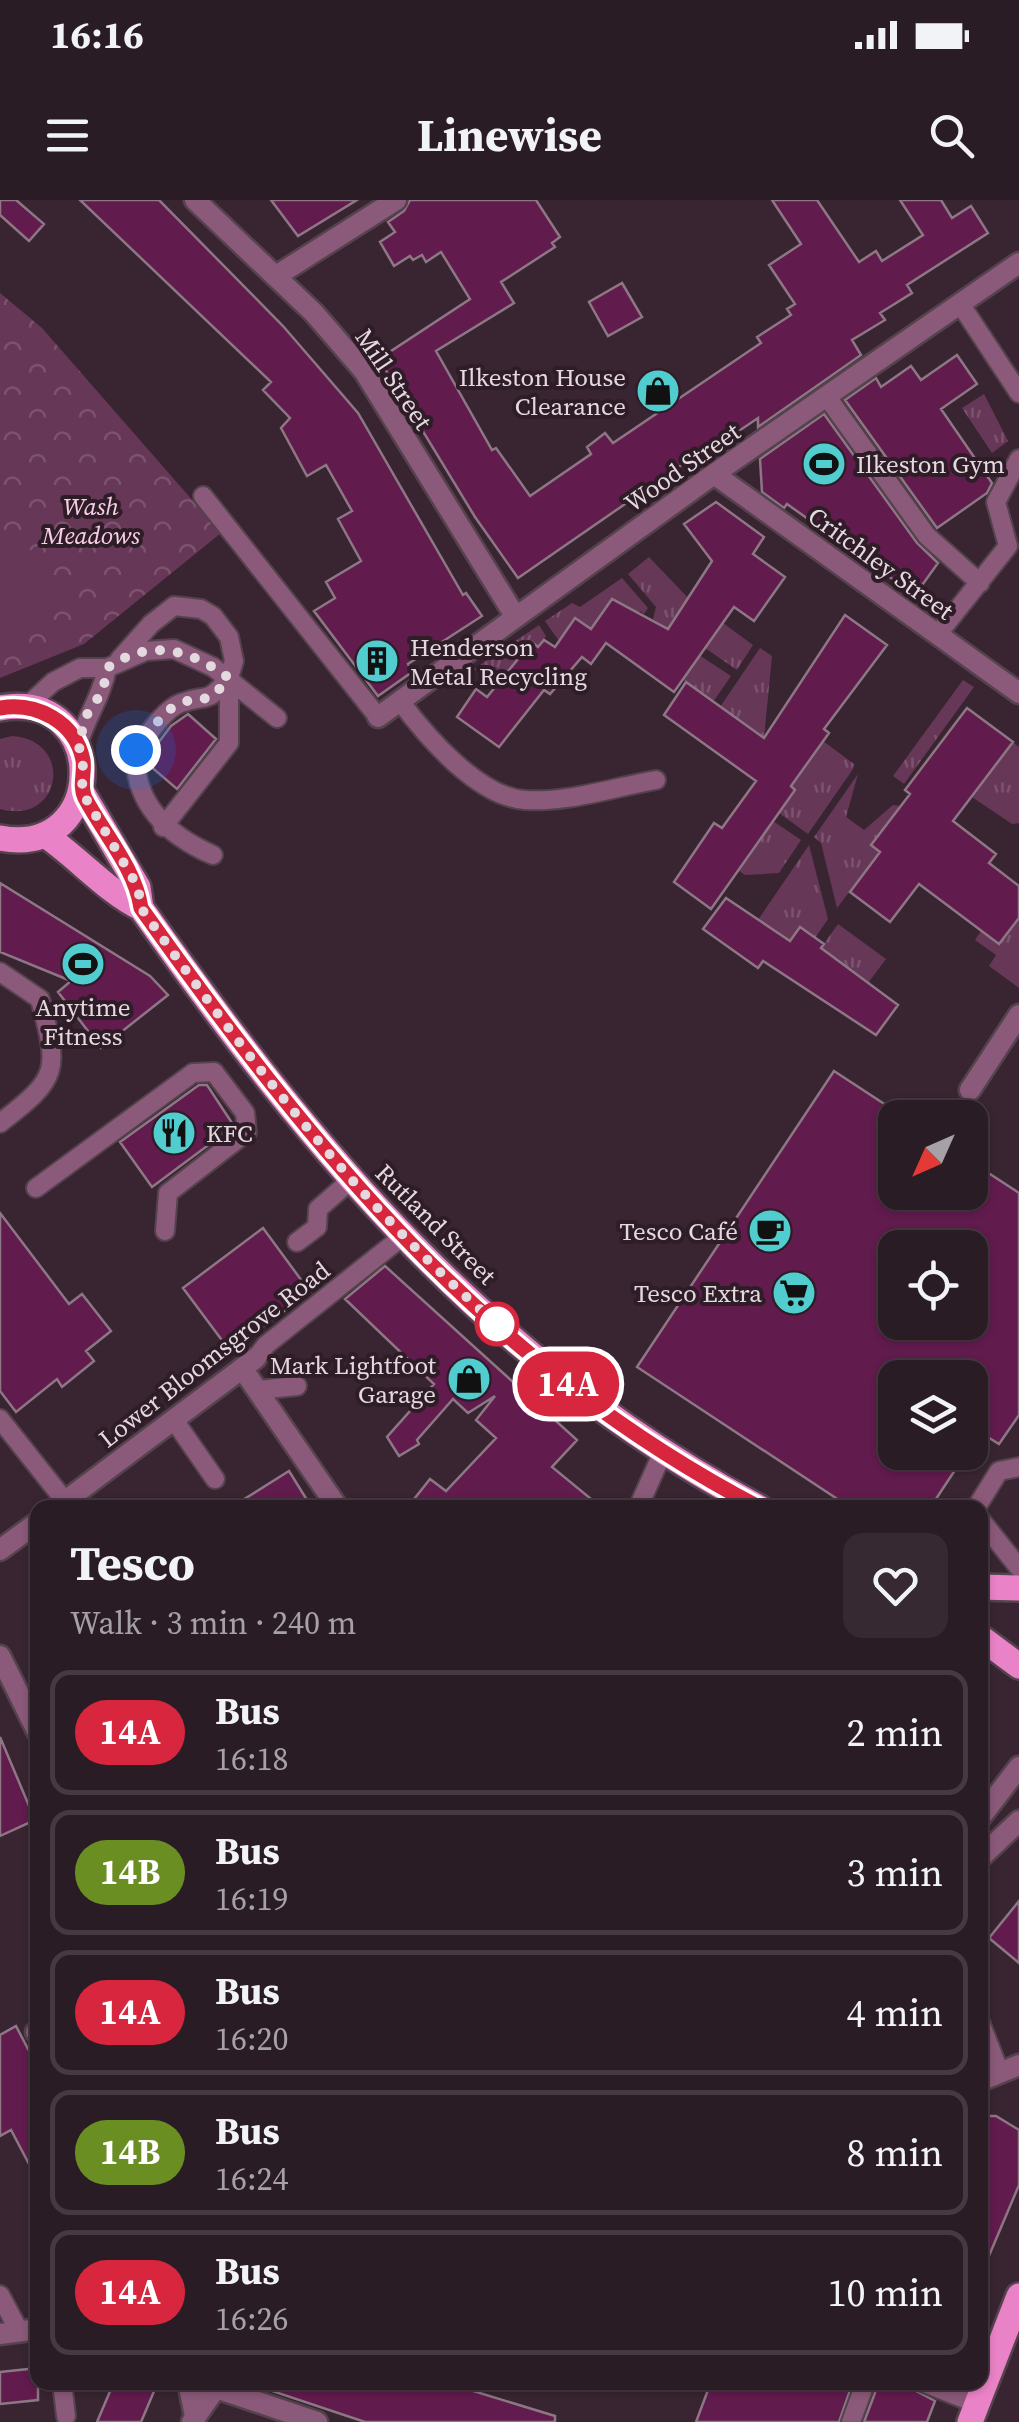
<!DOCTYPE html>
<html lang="en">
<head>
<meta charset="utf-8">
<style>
  body { margin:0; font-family:"Source Serif 4",serif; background:#362932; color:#f1f3f6; height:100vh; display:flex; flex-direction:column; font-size:38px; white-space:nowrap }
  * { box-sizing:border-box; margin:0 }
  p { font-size:32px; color:#a5a1a7 }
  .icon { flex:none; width:55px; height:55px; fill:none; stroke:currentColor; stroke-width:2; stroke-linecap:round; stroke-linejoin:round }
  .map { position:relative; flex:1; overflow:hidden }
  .side { position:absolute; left:30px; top:1300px; width:958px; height:890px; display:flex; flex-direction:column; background:#2a1c25; border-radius:20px; box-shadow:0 2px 8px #0004,0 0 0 2px #463a42 }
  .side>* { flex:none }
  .badge { padding:0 20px; border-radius:32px; font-size:35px; line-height:65px }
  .needle { width:65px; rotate:225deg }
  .fabs { position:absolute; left:878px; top:900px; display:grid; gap:20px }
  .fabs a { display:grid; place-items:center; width:110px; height:110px; border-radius:20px; background:#2a1c25; box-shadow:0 2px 8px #0004,0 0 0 2px #463a42; font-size:50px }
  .you { position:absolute; width:50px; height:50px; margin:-25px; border:8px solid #fff; border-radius:50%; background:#1a73e8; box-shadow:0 0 0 15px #1a73e833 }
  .map>.badge { position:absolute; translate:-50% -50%; box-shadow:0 0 0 5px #fff }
  .round { display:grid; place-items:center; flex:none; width:105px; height:105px; border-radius:20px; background:#362932 }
  .summary { display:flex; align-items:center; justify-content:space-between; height:170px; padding:0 40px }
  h1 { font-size:48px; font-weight:700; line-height:75px }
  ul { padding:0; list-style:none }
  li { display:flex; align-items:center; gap:30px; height:125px; margin:0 20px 15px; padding:0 20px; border:5px solid #463a42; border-radius:20px }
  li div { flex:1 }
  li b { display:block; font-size:38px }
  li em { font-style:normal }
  li .badge { min-width:110px; font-weight:700; text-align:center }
  .status { display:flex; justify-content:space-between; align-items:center; height:70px; padding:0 50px; background:#2a1c25; direction:ltr }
  .status svg { height:28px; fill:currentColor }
  header { display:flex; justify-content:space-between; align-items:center; height:130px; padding:0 40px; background:#2a1c25; font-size:45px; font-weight:700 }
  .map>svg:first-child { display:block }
  .grass { fill:url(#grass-tufts) }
  .forest { fill:url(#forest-crowns) }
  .pitch { fill:#663756 }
  .building { fill:#611b4d; stroke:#8d7784; stroke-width:2.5; fill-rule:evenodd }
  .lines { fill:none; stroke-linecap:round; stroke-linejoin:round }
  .service-casing { stroke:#54424d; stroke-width:22 }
  .minor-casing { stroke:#54424d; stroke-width:25 }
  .tertiary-casing { stroke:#54424d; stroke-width:25 }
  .primary-casing { stroke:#54424d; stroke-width:30 }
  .service { stroke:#8b5979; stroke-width:18 }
  .minor { stroke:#8b5979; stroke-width:20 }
  .tertiary { stroke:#8b5979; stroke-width:20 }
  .primary { stroke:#e982c6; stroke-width:25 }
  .line-casing { stroke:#fff; stroke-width:22 }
  .line { stroke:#d7263d; stroke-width:15 }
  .walk { stroke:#e5d9e0; stroke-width:10; stroke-dasharray:0 18 }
  .stop-dot { fill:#fff; stroke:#d7263d; stroke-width:5 }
  .labels { text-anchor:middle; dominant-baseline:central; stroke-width:8; stroke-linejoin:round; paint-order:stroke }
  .poi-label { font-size:25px; fill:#e5d9e0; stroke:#2e1c27; text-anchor:end }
  .street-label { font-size:25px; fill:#e5d9e0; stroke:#2e1c27 }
  .park-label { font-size:25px; font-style:italic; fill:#f9cfe9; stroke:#2e1c27 }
</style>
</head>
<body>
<div class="status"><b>16:16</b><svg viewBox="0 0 49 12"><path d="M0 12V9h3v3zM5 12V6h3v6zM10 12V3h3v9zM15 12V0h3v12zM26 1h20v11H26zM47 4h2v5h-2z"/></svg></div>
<header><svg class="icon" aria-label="menu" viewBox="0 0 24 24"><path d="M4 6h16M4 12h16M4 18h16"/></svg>Linewise<svg class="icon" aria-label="search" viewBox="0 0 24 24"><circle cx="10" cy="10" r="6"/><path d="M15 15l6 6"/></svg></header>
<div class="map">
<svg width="1019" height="2222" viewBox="0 0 1019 2222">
  <defs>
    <pattern id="grass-tufts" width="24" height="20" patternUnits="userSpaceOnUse" patternTransform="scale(2.5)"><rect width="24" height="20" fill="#663756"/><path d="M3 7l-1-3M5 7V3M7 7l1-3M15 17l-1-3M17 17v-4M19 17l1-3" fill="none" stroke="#7c536e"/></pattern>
    <pattern id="forest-crowns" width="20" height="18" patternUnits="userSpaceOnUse" patternTransform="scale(2.5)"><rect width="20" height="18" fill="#663756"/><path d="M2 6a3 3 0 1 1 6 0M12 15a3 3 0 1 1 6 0" fill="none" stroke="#7c536e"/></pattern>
  </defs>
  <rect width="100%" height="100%" fill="#382531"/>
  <path class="grass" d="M984,194l24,47 -16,12 -30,-45z
    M649,357l40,42 -22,31 -14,-11 3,-12 -28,-33z
    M622,378l26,30 -4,6 -4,-3 -4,5 -45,13 -16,-11 -16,23 -14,-20 27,-18 8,4z
    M723,423l30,22 -16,25 -32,-22z
    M539,425l7,11 -8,11 -6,-4 -39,45 -19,-19z
    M760,448l12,8 -8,82 -44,-31z
    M696,453l35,23 -18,26 -34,-25z
    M963,480l11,7 -70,97 -11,-8z
    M12,536c63,4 50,90 -12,73v-70z
    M823,541l31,23 -1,5 -45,65 -29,-21 16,-23 -4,-4z
    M1013,542l6,5v76l-7,1 -40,-27z
    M858,574l-12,43 18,13 29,-25 8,1 -30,39 9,7 -43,56 -16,-65 -7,-6z
    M773,621l28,19 -22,33 -34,2 -13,-9 21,-17z
    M809,645l19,74 -13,19 -15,-11 -10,14 -32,-21z
    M1019,718v70l-30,-22 7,-11 -21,-15 6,-9 18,13z
    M838,724l48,35 -18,24 -47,-35z"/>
  <path class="forest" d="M0,93l42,35 179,205 -137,111 -84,34z"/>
  <path class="pitch" d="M10,346l27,5c28,34 -2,105 -37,70v-69z"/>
  <path class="building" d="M0,0h16l28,24 -15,17 -29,-26z
    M80,0h79l124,126 75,87 105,182 3,-2 16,23 -74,48 4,8 -34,24 -64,-85 21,-13 -9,-16 35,-21 -23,-42 14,-8 -26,-46 -19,11 -26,-48 9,-10 -27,-28 8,-8z
    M271,0h86l-59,36z
    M410,0h126l24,37 -8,6 3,4 -54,35 13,21 -78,48 56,99 4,-2 34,48 61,-42 -4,-7 18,-14 8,10 148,-100 -4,-6 34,-22 -4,-6 8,-5 -26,-39 32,-21 -29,-44h45l42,62 17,-11 6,10 41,-26 -23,-35h41l11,18 19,-12 17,27 -81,52 5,8 -32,20 5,7 -33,20 9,15 -103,72v-9l-34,23 -2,-4 -204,141 -43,-61 -96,-158 91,-60 -29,-47 -15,10 -4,-7 -9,5 -3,-4 -16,10 -14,-24 15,-10 -7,-10 16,-11z
    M622,83l20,34 -34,19 -19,-34z
    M957,155l20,29 -36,25 51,74 -5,10 -50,35 -92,-128 31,-22 5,9 30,-21 10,14z
    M824,214l93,129 21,20 -23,32 -128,-91 -3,4 -22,-16 -2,-33z
    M716,302l48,35 -11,17 32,23 -31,44 -20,-14 -60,85 -68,-49 -15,21 -9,-7 -32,37 -6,-4 -45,57 -42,-30 19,-28 11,8 45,-55 6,5 6,-7 11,7 20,-29 16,11 21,-30 56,30 44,-68 -28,-37z
    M845,415l42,30 -63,84 5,4 -38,53 4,4 -84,119 -37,-27 40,-59 8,5 34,-47 -92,-66 22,-33 78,56z
    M967,508l46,34 -60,79 43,33 -7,9 30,23v32l-20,26 -80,-60 -29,38 -40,-30 30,-40 -9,-7 39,-51 -5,-4z
    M188,514l28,25 -39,50 -28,-24v-10l22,-29z
    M0,683l150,93 18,19 -67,53 -43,-56 13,-11 -71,-29z
    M726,698l64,43 10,-14 24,17 -3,4 77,57 -22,30 -113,-74 -5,7 -55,-39z
    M834,871l61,40v81h75v-31l49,32v222l-20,29 -29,-18v-48h-75v74h72l-37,56h-79l-214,-141zM895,1048h75v74h-75z
    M199,885h8l27,41 -82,61 -32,-45z
    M0,1013l69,91 13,-10 29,37 -25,20 8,10 -32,26 -5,-8 -41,33 -16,-21z
    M263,1028l47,64 -80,59 -47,-63z
    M385,1066l192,174 -25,27 50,41h-195l23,-29 16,12 50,-53 -20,-18 19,-24 -27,17 -15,-14 -36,41 2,4 -20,12 -12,-19 47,-53 -89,-85z
    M289,1271l23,37h-82z
    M0,1537l35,83 -35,16z
    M1019,1701v62l-30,-25z
    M16,1826l22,42v113l-27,-51 -11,6v-101z
    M980,1916h16l23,14v55l-39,92z
    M38,2168v32l-38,4v-32z
    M114,2182h44l-17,40h-44z
    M261,2182h183l111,34v6h-190l-105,-35z
    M711,2182h142l-14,40h-143z
    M873,2182h26l36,19 -8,21h-63l11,-29z"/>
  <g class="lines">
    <defs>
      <path id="service" d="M961,105l58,88
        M827,197l100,139 53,47
        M203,296l175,221
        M938,434l70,-88 -12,-44 23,-43
        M119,460l32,-36 23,-18 27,3 12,7 16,21 5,24 -5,17v65l-66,84
        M400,501c26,35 78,96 125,99 42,3 90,-13 131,-20
        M27,506l26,-24 27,-14h27l39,-17 28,-2 39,18 64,51
        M78,545c8,-28 24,-49 29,-77
        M213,655c-44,-19 -81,-52 -77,-104 11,-15 28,-42 45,-48 27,-10 24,3 48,-25
        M0,772l40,27c19,72 20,78 -40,124
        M36,988l157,-115 21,-1 31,41 2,19 -79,61 -3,38
        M297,1042l20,-15 1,-18 32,-28
        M256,1158l10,-13 136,-108
        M258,1190l39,-4
        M0,1219l65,82
        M174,1220l41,59
        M638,1308l24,-54
        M976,1308l23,-37 20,-4
        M980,1319l39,49
        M980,1822l20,51
        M0,2095l19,36
        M62,2182l4,34
        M922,2182l55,22
        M851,2222l12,-33"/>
      <path id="minor" d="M195,0l119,113 50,58 151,245
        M276,76l120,-76
        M714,274l305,219
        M378,517l336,-243 305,-211
        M970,890l49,-75
        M242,1168l96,140
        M56,1308l200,-150
        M0,1350l38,-28
        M0,1456l38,77
        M36,1832l2,2
        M980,1881l39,-16
        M216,2188l101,34"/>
      <path id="tertiary" d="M980,1618l39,-51
        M980,1658l39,-37
        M0,2134l38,-5
        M188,2182l7,34
        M192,2222l28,-40"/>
      <path id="primary" d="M0,508c110,-20 109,151 0,130
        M82,592l56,95 3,21c173,245 349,457 619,600
        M45,635c31,21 65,59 96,73
        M980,1387l39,1
        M980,1437l39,29
        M970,2222l49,-126"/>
    </defs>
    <use href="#service" class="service-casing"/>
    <use href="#minor" class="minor-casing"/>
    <use href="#tertiary" class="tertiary-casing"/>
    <use href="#primary" class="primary-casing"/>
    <use href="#service" class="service"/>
    <use href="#minor" class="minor"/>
    <use href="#tertiary" class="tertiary"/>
    <use href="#primary" class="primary"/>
  </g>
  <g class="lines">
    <defs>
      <path id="line" d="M0,508c36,-6 75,13 83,52 2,13 -4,26 2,38 19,36 50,70 56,110 175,246 346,457 619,600"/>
    </defs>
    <use href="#line" class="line-casing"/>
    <use href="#line" class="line"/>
    <path class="walk" d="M136,550c11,-14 28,-41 45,-47 28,-10 22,6 48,-25 -40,-29 -79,-40 -122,-10l-4,23 -15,21 -10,32 5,16 -1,32 56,95 3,21c108,152 217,296 359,419l-3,-3"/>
  </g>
  <defs>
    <symbol id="shop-disc" viewBox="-11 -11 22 22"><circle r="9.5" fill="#52cdcf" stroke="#2e1c27"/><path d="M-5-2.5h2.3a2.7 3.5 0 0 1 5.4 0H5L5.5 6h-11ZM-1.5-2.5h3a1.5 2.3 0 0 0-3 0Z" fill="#111"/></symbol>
    <symbol id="stadium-disc" viewBox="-11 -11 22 22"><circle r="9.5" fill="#52cdcf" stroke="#2e1c27"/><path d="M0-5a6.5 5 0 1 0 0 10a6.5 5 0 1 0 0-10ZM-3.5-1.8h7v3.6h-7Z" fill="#111"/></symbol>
    <symbol id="building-disc" viewBox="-11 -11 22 22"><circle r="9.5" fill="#52cdcf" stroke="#2e1c27"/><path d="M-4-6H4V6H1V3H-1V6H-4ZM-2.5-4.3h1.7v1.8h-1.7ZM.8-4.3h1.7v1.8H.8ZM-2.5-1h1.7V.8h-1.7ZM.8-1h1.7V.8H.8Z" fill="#111"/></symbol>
    <symbol id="restaurant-disc" viewBox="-11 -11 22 22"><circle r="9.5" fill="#52cdcf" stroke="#2e1c27"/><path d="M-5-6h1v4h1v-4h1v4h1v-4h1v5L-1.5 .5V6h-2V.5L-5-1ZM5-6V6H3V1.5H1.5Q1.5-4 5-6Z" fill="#111"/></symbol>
    <symbol id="cafe-disc" viewBox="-11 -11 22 22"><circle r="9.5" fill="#52cdcf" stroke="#2e1c27"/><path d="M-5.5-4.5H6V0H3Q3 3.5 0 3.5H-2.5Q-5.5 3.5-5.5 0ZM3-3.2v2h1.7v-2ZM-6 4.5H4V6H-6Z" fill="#111"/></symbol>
    <symbol id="supermarket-disc" viewBox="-11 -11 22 22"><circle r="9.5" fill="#52cdcf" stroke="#2e1c27"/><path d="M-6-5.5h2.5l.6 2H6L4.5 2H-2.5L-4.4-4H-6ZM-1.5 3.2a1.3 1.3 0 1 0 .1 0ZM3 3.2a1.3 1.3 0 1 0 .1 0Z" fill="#111"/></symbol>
  </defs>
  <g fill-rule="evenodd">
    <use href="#shop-disc" x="633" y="166" width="50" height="50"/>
    <use href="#stadium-disc" x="799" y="239" width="50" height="50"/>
    <use href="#building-disc" x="352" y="436" width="50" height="50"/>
    <use href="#stadium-disc" x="58" y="739" width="50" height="50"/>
    <use href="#restaurant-disc" x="149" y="908" width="50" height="50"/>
    <use href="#cafe-disc" x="745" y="1006" width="50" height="50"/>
    <use href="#supermarket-disc" x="769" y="1068" width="50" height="50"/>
    <use href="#shop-disc" x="444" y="1154" width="50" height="50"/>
  </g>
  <circle class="stop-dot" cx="497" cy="1124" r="20"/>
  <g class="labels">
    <g class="poi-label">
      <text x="626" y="177">Ilkeston House<tspan x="626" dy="29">Clearance</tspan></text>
      <text x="856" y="264" text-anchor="start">Ilkeston Gym</text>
      <text x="410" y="447" text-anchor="start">Henderson<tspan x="410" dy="29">Metal Recycling</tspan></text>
      <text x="83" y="807" text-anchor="middle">Anytime<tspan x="83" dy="29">Fitness</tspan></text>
      <text x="206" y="933" text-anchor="start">KFC</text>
      <text x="738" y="1031">Tesco Café</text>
      <text x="762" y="1093">Tesco Extra</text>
      <text x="436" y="1165">Mark Lightfoot<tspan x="436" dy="29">Garage</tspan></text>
    </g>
    <g class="street-label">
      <text transform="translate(394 179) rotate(56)">Mill Street</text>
      <text transform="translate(682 267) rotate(-35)">Wood Street</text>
      <text transform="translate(881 363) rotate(36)">Critchley Street</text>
      <text transform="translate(436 1024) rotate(45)">Rutland Street</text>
      <text transform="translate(214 1154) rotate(-38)">Lower Bloomsgrove Road</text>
    </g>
    <g class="park-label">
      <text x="91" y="306">Wash<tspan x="91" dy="29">Meadows</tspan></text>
    </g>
  </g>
</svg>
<div class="fabs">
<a><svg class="needle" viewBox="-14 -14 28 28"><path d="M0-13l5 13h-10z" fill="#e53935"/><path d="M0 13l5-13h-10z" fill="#a5a1a7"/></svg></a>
<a><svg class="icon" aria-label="locate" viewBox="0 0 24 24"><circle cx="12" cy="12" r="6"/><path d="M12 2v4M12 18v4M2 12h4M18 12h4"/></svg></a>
<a><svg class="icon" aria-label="layers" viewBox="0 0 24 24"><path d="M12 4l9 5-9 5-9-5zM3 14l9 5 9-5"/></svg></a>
</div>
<div class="you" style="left:136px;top:550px"></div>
<b class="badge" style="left:568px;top:1184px;background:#d7263d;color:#fff">14A</b>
<section class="side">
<div class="summary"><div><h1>Tesco</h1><p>Walk · 3 min · 240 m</p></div><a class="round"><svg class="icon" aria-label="heart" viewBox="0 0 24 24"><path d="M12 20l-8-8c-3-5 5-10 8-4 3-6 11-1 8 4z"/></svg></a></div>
<ul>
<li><span class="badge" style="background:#d7263d;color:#fff">14A</span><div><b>Bus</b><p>16:18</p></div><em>2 min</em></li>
<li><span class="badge" style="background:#6b8e23;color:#fff">14B</span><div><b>Bus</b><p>16:19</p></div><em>3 min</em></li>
<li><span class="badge" style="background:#d7263d;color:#fff">14A</span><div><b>Bus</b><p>16:20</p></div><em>4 min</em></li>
<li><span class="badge" style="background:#6b8e23;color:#fff">14B</span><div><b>Bus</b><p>16:24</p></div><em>8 min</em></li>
<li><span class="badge" style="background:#d7263d;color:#fff">14A</span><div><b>Bus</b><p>16:26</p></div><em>10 min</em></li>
</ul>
</section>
</div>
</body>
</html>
